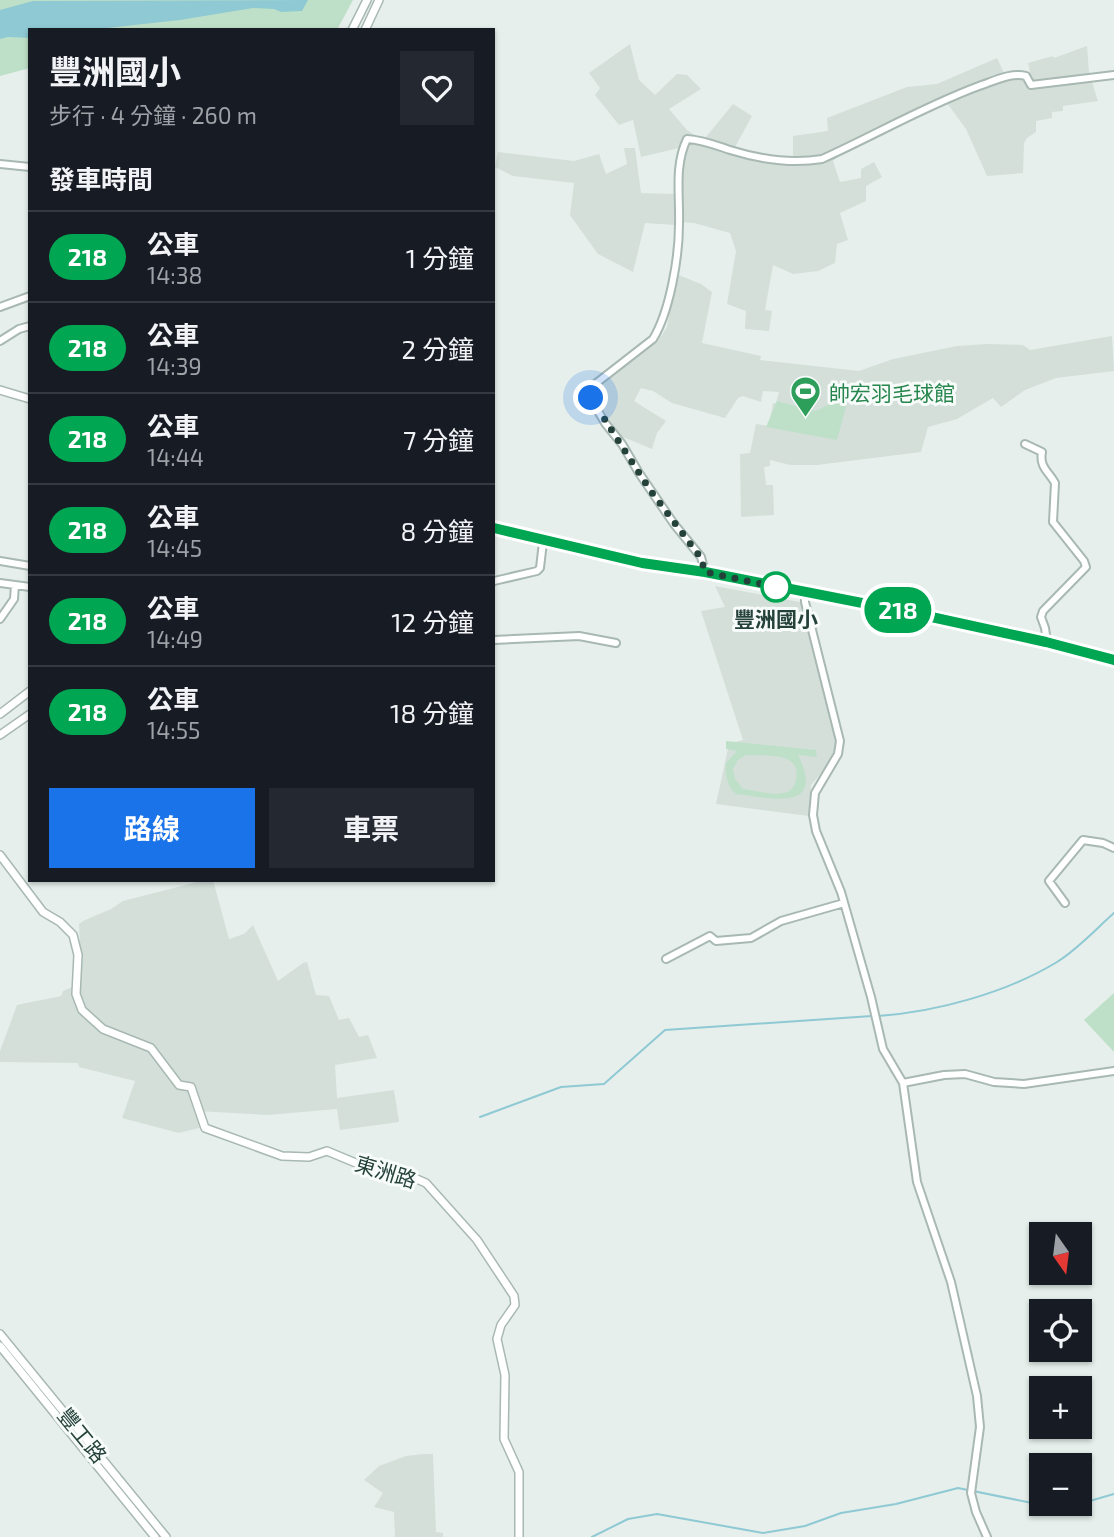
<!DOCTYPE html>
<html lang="zh-TW">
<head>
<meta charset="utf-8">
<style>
  body { margin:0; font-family:"Exo 2","Noto Sans TC",sans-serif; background:#242831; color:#f1f3f6; height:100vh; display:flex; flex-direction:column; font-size:26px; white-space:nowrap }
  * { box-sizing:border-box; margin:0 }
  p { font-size:23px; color:#9ea1a6 }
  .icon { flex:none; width:38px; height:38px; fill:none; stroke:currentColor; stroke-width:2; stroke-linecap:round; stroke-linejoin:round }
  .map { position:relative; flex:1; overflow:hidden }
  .panel { position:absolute; left:28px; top:28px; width:467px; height:854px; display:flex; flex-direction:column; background:#171b24; border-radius:0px; box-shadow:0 2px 5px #0004 }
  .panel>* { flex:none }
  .badge { padding:0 14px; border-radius:23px; font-size:24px; line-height:46px }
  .needle { width:46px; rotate:166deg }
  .tools { position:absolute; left:1029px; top:1222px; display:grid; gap:14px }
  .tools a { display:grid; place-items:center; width:63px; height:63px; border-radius:0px; background:#171b24; box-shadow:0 2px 5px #0004; font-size:35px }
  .you { position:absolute; width:35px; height:35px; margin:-18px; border:5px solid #fff; border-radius:50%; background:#1a73e8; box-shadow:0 0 0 10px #1a73e833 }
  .map>.badge { position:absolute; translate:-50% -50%; box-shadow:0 0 0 4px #fff }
  h2 { padding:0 21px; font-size:26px; line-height:63px }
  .round { display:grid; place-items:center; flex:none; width:74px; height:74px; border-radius:0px; background:#242831 }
  .overview { display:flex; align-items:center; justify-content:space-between; height:119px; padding:0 21px }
  h1 { font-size:33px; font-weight:700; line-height:52px }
  .button { display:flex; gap:14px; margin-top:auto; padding:14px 21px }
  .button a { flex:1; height:80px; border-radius:0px; background:#1a73e8; color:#fff; font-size:28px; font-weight:700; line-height:80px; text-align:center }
  .button a+a { background:#242831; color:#f1f3f6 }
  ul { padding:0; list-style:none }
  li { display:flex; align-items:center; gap:21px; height:91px; padding:0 21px; border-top:2px solid #363941 }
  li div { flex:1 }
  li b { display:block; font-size:26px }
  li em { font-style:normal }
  li .badge { min-width:77px; font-weight:700; text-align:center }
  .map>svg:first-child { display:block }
  .built { fill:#d4dfda }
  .green { fill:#bfe0c8; fill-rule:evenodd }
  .water { fill:#8ec9d4 }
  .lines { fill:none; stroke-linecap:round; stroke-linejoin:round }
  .stream { stroke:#8ec9d4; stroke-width:2 }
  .minor-casing { stroke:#a8b8b2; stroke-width:10 }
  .tertiary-casing { stroke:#a8b8b2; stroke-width:10 }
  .minor { stroke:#fff; stroke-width:6 }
  .tertiary { stroke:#fff; stroke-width:7 }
  .line-casing { stroke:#fff; stroke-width:16 }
  .line { stroke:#00a651; stroke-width:10 }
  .walk { stroke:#24423a; stroke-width:7; stroke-dasharray:0 12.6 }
  .stop-dot { fill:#fff; stroke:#00a651; stroke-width:3.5 }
  .labels { text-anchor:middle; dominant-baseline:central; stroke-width:6; stroke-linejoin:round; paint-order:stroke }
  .leisure-label { font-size:21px; fill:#27864d; stroke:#f7fbf9; text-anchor:start }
  .stop-label { font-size:21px; font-weight:bold; fill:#24423a; stroke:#f7fbf9 }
  .street-label { font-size:21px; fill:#24423a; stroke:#f7fbf9 }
</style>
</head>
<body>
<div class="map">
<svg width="1114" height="1537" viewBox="0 0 1114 1537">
  <rect width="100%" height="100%" fill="#e6efeb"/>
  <path class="built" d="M630,44l9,36 16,15 22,-21 10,1 14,14 -32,20 18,21 9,6 10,1 27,-33 19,12 -17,31 58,12v-23l35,-5 -1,-13 80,-31 30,-3 60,-26 8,17 25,-3 -2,-9 25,-7 1,2 33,-12 2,27 9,28 -35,5v5l-11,1v6l-16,3v11l-9,6 -3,5 -1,30 -36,3 -21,-47 -19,-26 -104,49 -10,9 7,21 21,-4v-9l13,-7 8,15 -16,9v15l-26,12 8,27 -11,4 -2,19 -17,8 -25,3 -20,-9 -8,45 7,1 -3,20 -24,-2 1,-18 -19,-7 9,-53 -6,-18 -36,-10 -12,-1v-61l-3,-13 -38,9 -8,-37 -14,5 -24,-30 5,-7 -11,-15z
    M624,148h11l6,45 34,1v31l-30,-2 -12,49 -35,-18 -28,-39 4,-32 -61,-7 -18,-9 3,-15 76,9 25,-7 7,20 21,-10z
    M676,274l25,10 11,8 -10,51 59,13 -1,4 99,11 34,-12 64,-13 31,-2 35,1 7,5 82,-14 2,35 -58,7 -31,12 -24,17 -8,-9 -36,21 -29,8 -7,25 -104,13h-27l-20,-5v6l-6,1 2,18h7l1,30 -33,2 -1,-63 10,-1 6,-29 13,2 4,-23h3l3,-11 -16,-1 -2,11 -18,-6 -5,2 -13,20 -53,-15 -19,-12 -12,-3 -7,13 32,20 -9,12 -5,16 -36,-15 -13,-19 -8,-20 1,-4 29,-26 29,-21 8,-9 5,-8z
    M715,586l90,17 33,151 -27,31 -2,31 -93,-12 13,-60 14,-4 -42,-129 24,-4z
    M205,880h8l16,59 15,-5 9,-9 25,56 25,-18 4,-1 9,33 13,1 10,24 10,-2 10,19 9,-2 9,23 -42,7 2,33 57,-8 5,32 -59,8 -3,-21 -69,6 -71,-4 2,17 -20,5 -57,-15 13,-37 -56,-14 -1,-4 -78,-1v-11l17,-46 44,-9 2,-5 9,-4 9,-17 -2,-46 4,-3 28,-12 12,-8z
    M424,1454h9l3,78 7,1v4h-48l-1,-25 -20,-5 9,-14 -19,-13 15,-14 27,-10z"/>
  <path class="green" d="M0,0h353l-16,30h-307v38l-30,8z
    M777,401l38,10 23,-10 9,2 -10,37 -71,-13z
    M726,741l90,9 1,7 -19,-2c29,58 -29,43 -62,39 -9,-7 -11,-20 -10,-31l11,-12 -11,-2zM746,755c18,1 56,-4 50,24 -1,6 -4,11 -9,13 -11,5 -32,-2 -44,-3l-8,-10 -2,-10 5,-9z
    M1114,993v59l-30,-32z"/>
  <path class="water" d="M308,0l-6,11 -21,1 -7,-3 -21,-1 -73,12 -91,10h-59v8l-22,-1 -8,2v-29l33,-9z"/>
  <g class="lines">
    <path class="stream" d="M878,1016c58,-4 128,-23 179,-54 20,-12 39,-33 57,-49
      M480,1117l81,-30 43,-3 61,-54 207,-14
      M592,1537l36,-18 29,-5 106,19 42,-7 36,-13 55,-9 62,-16 104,21 52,-15"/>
    <defs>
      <path id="minor" d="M0,164l30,3
        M0,307l30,-11
        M0,341l19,-12 11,-3
        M1025,444l17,8c-3,15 7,20 13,31l-2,39 31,39 2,6 -43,44 -2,6 4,11 2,14
        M0,561l30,5
        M705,572l-4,-15 -27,-33 -35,-51 -17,-29 -17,-21 -14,-24 -1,-11 63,-49c17,-28 26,-82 26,-115 1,-29 -5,-58 8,-85 16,1 28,6 43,11 29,9 62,14 92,9 53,-24 103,-53 157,-73 15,-5 32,-14 47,-10l5,9 83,-10
        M494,581l43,-10 3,-3 3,-26
        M0,583l30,4
        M805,592v10l35,139 -2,13 -23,39 -2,22 3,16 25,61 30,105 12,52 20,34 14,99 34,100 26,114 3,31 -9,66 5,19 11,25
        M0,619l14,-20 1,-14
        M494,640l85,-4 37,7
        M1065,903l-16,-22 34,-41 20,3 11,5
        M666,959l44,-23 6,5 35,-3 30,-17 63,-18
        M903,1083l41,-8 21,-1 29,8 30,2 90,-13"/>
      <path id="tertiary" d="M352,30l15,-30
        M365,30l14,-30
        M0,390l30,9
        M494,528c48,11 96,24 145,34 23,5 46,6 68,10 136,27 273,52 407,88
        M0,714l30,-23
        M0,735l30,-21
        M0,855l43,57 17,10 13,13 5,20 -2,39 6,16 21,19 48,19 28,37 12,2 14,41 77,28 27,1 18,-6 60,25 25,1 14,6 51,57 37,56 1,9 -14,20 -4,14 8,36 -1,64 15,33v65
        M0,1334l166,203
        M0,1346l155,191"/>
    </defs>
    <use href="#minor" class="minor-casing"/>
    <use href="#tertiary" class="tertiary-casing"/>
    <use href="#minor" class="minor"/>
    <use href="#tertiary" class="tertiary"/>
  </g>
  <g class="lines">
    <defs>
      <path id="line" d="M494,528l148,35 63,9 208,41 133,29 68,18"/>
    </defs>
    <use href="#line" class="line-casing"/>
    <use href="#line" class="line"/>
    <path class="walk" d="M591,398l59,92 51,68 4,14 71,15"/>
  </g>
  <defs>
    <symbol id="stadium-pin" viewBox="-11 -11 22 30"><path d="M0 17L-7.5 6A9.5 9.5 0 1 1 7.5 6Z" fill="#2e9e5b" stroke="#f7fbf9"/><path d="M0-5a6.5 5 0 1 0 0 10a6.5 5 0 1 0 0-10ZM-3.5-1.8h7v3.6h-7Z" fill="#fff"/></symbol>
  </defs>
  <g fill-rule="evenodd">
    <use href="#stadium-pin" x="788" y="374" width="35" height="47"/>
  </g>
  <circle class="stop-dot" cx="776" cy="587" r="14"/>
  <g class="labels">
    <g class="leisure-label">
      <text x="829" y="392">帥宏羽毛球館</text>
    </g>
    <g class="stop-label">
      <text x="776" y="618">豐洲國小</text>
    </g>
    <g class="street-label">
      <text transform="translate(386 1171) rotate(17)">東洲路</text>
      <text transform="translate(83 1435) rotate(51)">豐工路</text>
    </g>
  </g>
</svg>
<div class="tools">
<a><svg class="needle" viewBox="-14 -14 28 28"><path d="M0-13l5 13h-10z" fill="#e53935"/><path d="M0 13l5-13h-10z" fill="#9ea1a6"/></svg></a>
<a><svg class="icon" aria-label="locate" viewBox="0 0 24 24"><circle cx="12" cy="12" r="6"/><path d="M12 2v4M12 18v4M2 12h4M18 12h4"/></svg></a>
<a>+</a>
<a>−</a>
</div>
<div class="you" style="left:591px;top:398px"></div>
<b class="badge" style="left:898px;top:610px;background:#00a651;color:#fff">218</b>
<section class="panel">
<div class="overview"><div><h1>豐洲國小</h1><p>步行 · 4 分鐘 · 260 m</p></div><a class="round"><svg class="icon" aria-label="heart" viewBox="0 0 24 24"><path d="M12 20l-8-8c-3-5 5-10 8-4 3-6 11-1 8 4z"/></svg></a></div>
<h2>發車時間</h2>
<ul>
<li><span class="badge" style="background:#00a651;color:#fff">218</span><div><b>公車</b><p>14:38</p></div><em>1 分鐘</em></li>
<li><span class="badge" style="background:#00a651;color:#fff">218</span><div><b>公車</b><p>14:39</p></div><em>2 分鐘</em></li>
<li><span class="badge" style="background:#00a651;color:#fff">218</span><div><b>公車</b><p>14:44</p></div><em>7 分鐘</em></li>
<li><span class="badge" style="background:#00a651;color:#fff">218</span><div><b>公車</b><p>14:45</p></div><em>8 分鐘</em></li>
<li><span class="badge" style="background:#00a651;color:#fff">218</span><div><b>公車</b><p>14:49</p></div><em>12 分鐘</em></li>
<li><span class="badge" style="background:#00a651;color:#fff">218</span><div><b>公車</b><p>14:55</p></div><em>18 分鐘</em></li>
</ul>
<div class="button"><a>路線</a><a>車票</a></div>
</section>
</div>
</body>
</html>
